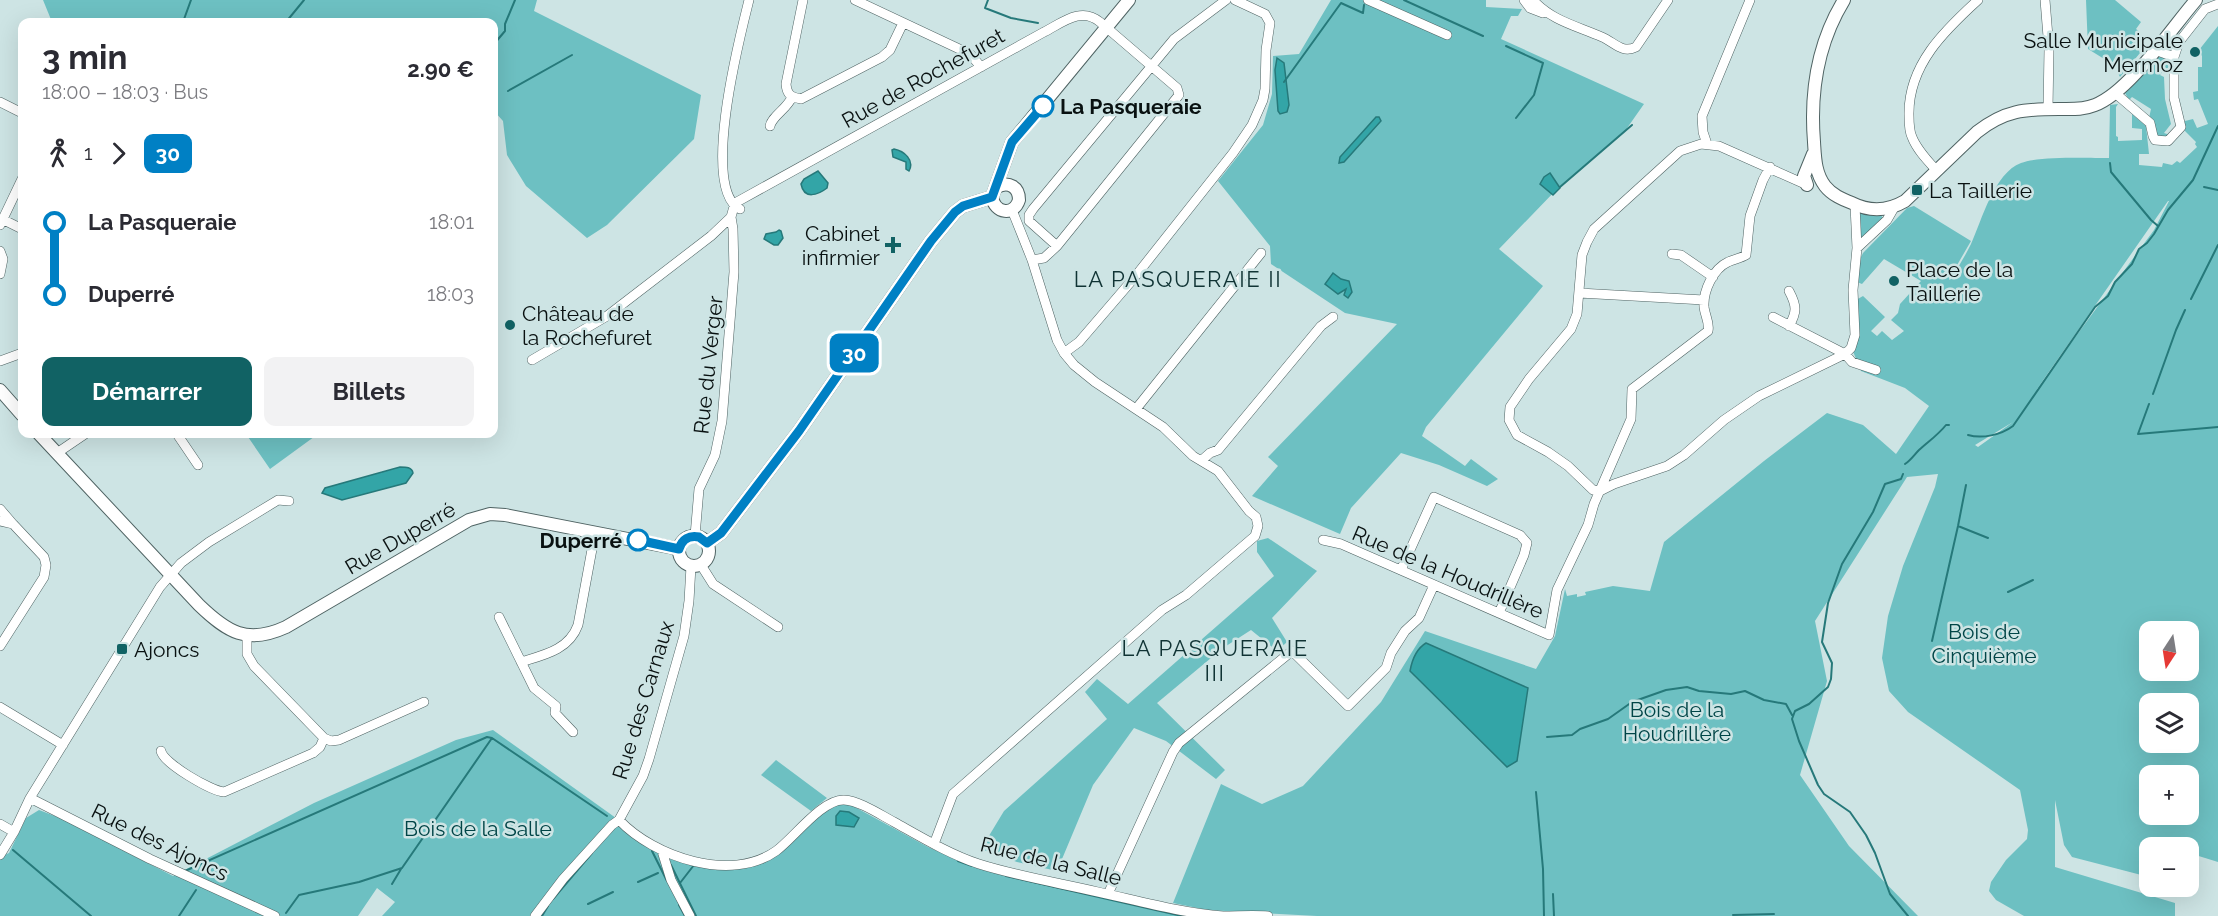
<!DOCTYPE html>
<html lang="fr">
<head>
<meta charset="utf-8">
<style>
  body { margin:0; font-family:Raleway,sans-serif; background:#f2f2f3; color:#2b2b33; height:100vh; display:flex; flex-direction:column; font-size:22px; white-space:nowrap }
  * { box-sizing:border-box; margin:0 }
  p { font-size:20px; color:#7c7c81 }
  .icon { flex:none; width:33px; height:33px; fill:none; stroke:currentColor; stroke-width:2; stroke-linecap:round; stroke-linejoin:round }
  .map { position:relative; flex:1; overflow:hidden }
  .panel { position:absolute; left:18px; top:18px; width:480px; height:420px; display:flex; flex-direction:column; background:#fff; border-radius:12px; box-shadow:0 6px 24px #0002 }
  .panel>* { flex:none }
  .badge { padding:0 12px; border-radius:9px; font-size:21px; line-height:39px }
  .needle { width:39px; rotate:192deg }
  .tools { position:absolute; left:2139px; top:621px; display:grid; gap:12px }
  .tools a { display:grid; place-items:center; width:60px; height:60px; border-radius:12px; background:#fff; box-shadow:0 6px 24px #0002; font-size:30px }
  .map>.badge { position:absolute; translate:-50% -50%; box-shadow:0 0 0 3px #fff }
  .legs { display:flex; align-items:center; gap:9px; height:66px; padding:0 24px; font-size:20px }
  .legs p { margin-inline-start:auto }
  .headline { display:flex; align-items:center; justify-content:space-between; height:102px; padding:0 24px }
  h1 { font-size:33px; font-weight:700; line-height:45px }
  .button { display:flex; gap:12px; margin-top:auto; padding:12px 24px }
  .button a { flex:1; height:69px; border-radius:12px; background:#116264; color:#fff; font-size:24px; font-weight:700; line-height:69px; text-align:center }
  .button a+a { background:#f2f2f3; color:#2b2b33 }
  ul { padding:0 24px; list-style:none }
  li { display:flex; align-items:center; gap:21px; height:72px; font-size:22px }
  li i { display:grid; place-items:center; width:9px; height:100%; margin:0 8px; background:currentColor }
  li i::after { content:''; width:15px; height:15px; margin:-8px; border:4px solid; border-radius:50%; background:#fff }
  li p { margin-inline-start:auto }
  li:first-child i { background:linear-gradient(#0000 50%,currentColor 0) }
  li:last-child i { background:linear-gradient(currentColor 50%,#0000 0) }
  .map>svg:first-child { display:block }
  .green { fill:#6dc0c2; fill-rule:evenodd }
  .water { fill:#33a5a7; stroke:#26797a; stroke-width:1.5 }
  .lines { fill:none; stroke-linecap:round; stroke-linejoin:round }
  .stream { stroke:#26797a; stroke-width:2 }
  .minor-casing { stroke:#4f6363; stroke-width:10 }
  .tertiary-casing { stroke:#4f6363; stroke-width:14 }
  .minor { stroke:#fff; stroke-width:9 }
  .tertiary { stroke:#fff; stroke-width:12 }
  .line-1-casing { stroke:#fff; stroke-width:14 }
  .line-1 { stroke:#0080c4; stroke-width:9 }
  .poi-dot { fill:#116264; stroke:#cde4e4; stroke-width:2 }
  .stop-1-dot { fill:#fff; stroke:#0080c4; stroke-width:3 }
  .labels { text-anchor:middle; dominant-baseline:central; stroke-width:5; stroke-linejoin:round; paint-order:stroke }
  .poi-label { font-size:21px; fill:#091111; stroke:#cde4e4; text-anchor:start }
  .street-label { font-size:21px; fill:#091111; stroke:#cde4e4 }
  .stop-label { font-size:21px; font-weight:bold; fill:#091111; stroke:#cde4e4; text-anchor:start }
  .park-label { font-size:21px; fill:#004547; stroke:#cde4e4 }
  .neighbourhood-label { font-size:22px; letter-spacing:1.5px; fill:#103334; stroke:#cde4e4 }
</style>
</head>
<body>
<div class="map">
<svg width="2218" height="916" viewBox="0 0 2218 916">
  <rect width="100%" height="100%" fill="#cde4e4"/>
  <path class="green" d="M43,0h494l-3,11 167,84 -7,44 -87,86 -20,13 -61,-52 -19,-31 -4,-34 -9,-10v-89h-442z
    M1331,0h155v7l36,2 -4,7h-7l-10,23 143,65 -19,27 -68,58 -58,60 44,37 -117,141 -4,9 43,30 6,-7 27,20 -11,7 -48,-21 -38,-12 -50,55 -11,26 -88,-38 26,-30 -10,-9 129,-133 -52,-11 -74,-49 -1,-18 -52,-65 45,-56 9,-31 1,-38 26,-2z
    M2086,0h29l26,22 -5,7 4,3 -3,7 3,14 -20,24 -6,-12 -26,-16z
    M2218,26v836l-29,-9 -1,-5 -9,-1 1,-6 -4,-1 -3,7 -23,1 -1,29 -77,-20 -8,-12 -9,-45v67l120,36v13h-151l-28,-16 -7,-9 2,-9 15,-22 21,-21 1,-9 -8,-40 -112,-78 -19,-21 -7,-33 6,-42 15,-50 32,-79 3,-13 -31,3 -92,144 12,60 -27,94 49,71 69,70h-601l-110,-6 -34,-7 48,-119 41,20 41,-18 78,-84 44,-71 111,38 19,-33 10,-47 2,7 10,-2v3l9,-2 -1,-3 28,-6 37,5 14,-49 100,-81 63,-48 36,12 33,29 33,-48 -24,-18 -44,-17 -9,-22 4,-49 7,-4 22,21 -14,14 6,5 5,-5 10,9 12,-9 -13,-11 7,-7 2,-9 21,-23 -37,-22 -22,25 -5,-2 3,-23 3,-6 44,-45 7,-2 57,35 -22,38 1,1c8,-12 15,-24 21,-36 11,-24 23,-71 50,-81 18,-7 67,-5 88,-5l1,-53 8,-1 -2,3v29l2,1v4l24,-1v-11l-10,-1v-14l14,12 3,28h-10v11l23,2 1,-4 9,2 5,-4 3,2 17,-16 -2,-3 1,-2 -11,-11v-10l8,-2 4,9 11,-4 -10,-25 -4,1 -1,-8 5,-1v-24h4v-11l-3,-6zM2169,201l-15,29 -117,159 131,-188zM2013,422l-35,25 -3,-2zM2150,632h38v38h-38zM2150,704h38v38h-38zM2150,776h38v38h-38z
    M2159,55c8,4 11,6 11,15l-5,-2 -5,7 4,2 1,22 6,25 -7,9 6,2 -2,2h-10l-5,-18 -4,-1 2,-9 -19,-12 -3,3 -4,-7z
    M1860,213l20,1 3,4 -24,22z
    M246,434h72l-48,35z
    M1268,538l49,33 -45,47 15,24 -10,9 -26,-21 -28,18 -66,55 68,67 -9,9 -50,-38 -32,-13 -41,57 -36,86 -40,-9 -36,-13 23,-38 103,-92 -22,-27 12,-13 31,25 146,-128 -17,-24v-11z
    M493,730l169,121 41,12 57,-3 68,-55 14,-5 86,47 41,18 47,14 178,37h-812l13,-14 -18,-14 -19,28h-358v-59l9,-4 17,-35 13,-8 21,8 113,58 141,-73 142,-63z
    M776,760l51,38 -16,13 -50,-36z"/>
  <path class="water" d="M1277,58l7,5 5,42 -2,7 -7,2 -2,-3 -3,-41z
    M1376,117h3l2,4 -37,41 -5,1 1,-6z
    M894,149c10,2 21,11 15,22l-3,-2v-7l-13,-5 -1,-7z
    M818,171l10,12 -1,5c-9,7 -23,12 -26,-4l3,-5z
    M1550,173l10,15 -7,7 -13,-11 4,-7z
    M779,230l2,1 2,7 -5,7h-4l-10,-6 2,-5 10,-2z
    M1333,273l8,6 8,2 3,11 -4,6 -4,-3 2,-6 -8,5 -13,-10z
    M400,467c6,0 12,0 13,6l-7,10 -64,17 -20,-7 3,-5z
    M1426,643l102,45 -11,73 -10,6 -97,-96c2,-11 6,-22 16,-28z
    M840,811l9,1 10,6 -5,9 -18,-2v-9z"/>
  <g class="lines">
    <path class="stream" d="M988,0l-3,8 26,10 27,5
      M1404,0l79,36
      M183,22l8,-22
      M286,22l18,-22
      M494,44l11,-13v-7l10,-24
      M1506,46l37,17 -9,32 -18,23
      M1284,82l57,-79 22,10 1,-8
      M508,91l64,-36
      M2110,163l1,9 40,48 7,6
      M1560,187l72,-62
      M2204,187l14,3
      M2191,299l27,-54
      M2153,394l23,-64 9,-20
      M2149,404l-11,30 80,-7
      M1968,435c14,4 33,0 45,-9l82,-119 13,-11 7,-14 17,-18 7,-15 8,-6 7,-9 14,-24 25,-30 25,-54
      M1905,464c6,-4 9,-9 14,-14 10,-9 19,-15 27,-25h3
      M1903,474l-2,5 -16,5 -12,28 -31,52 -14,39 -6,39 10,21 -1,16 -3,8 -19,17 -14,7 -3,8 7,22 19,44 6,9 26,18 16,23 9,18 15,41 18,22
      M1958,526l30,12
      M2008,592l25,-12
      M1932,641l26,-115 8,-41
      M1547,737l25,-2 8,-6 28,-10 24,-17 34,-12 21,-3 12,4 32,3 14,-3 19,9 22,4 6,11
      M1536,792l7,77 1,47
      M13,850l78,66
      M652,851l15,30
      M958,861l14,5
      M671,865l25,51
      M185,871l302,-134 5,1 115,78
      M1006,876l176,40
      M638,882l20,-9
      M680,883l14,-18
      M392,884l9,-15
      M1553,894l1,22
      M553,899l39,-46
      M588,904l25,-12
      M679,905l6,11
      M286,913l13,-18 60,-13 43,-14 90,-130
      M1733,915l41,-1
      M179,916l17,-26
      M542,916l6,-10"/>
    <defs>
      <path id="minor" d="M803,0l-17,84c1,11 5,13 15,15l81,-42 8,-7 13,-27
        M855,0l115,54 11,13
        M1368,0l79,35
        M1524,0l6,8 13,5
        M1533,0c19,21 44,26 69,37 12,5 20,17 34,10l32,-47
        M2045,0l4,49 -1,60
        M2174,57l5,-15 26,-33 13,-5
        M2115,93l35,30 3,13 2,4 13,1 13,-14 -7,-29v-41l-19,-7
        M0,102l22,11
        M770,126c2,-10 17,-17 22,-29
        M1707,144l-4,-12 -1,-16 48,-116
        M1937,171c-9,-10 -20,-21 -25,-34 -3,-6 -3,-15 -3,-22 -1,-50 36,-85 69,-115
        M1807,185l-88,-39 -18,-2 -21,7 -86,78 -7,13 -5,13 -5,59 -6,15 -42,50 -19,28 -1,13 8,15 31,17 20,14 25,24 7,1 14,-7 53,-18 17,-11 40,-35 35,-24 86,-42 6,-6 4,-13 -2,-45 4,-42 -2,-43
        M740,209c-40,-19 0,-173 9,-209
        M4,220l18,9
        M0,225l22,-46
        M1057,246l-28,-25v-6l4,-6 141,-170 52,-39
        M1857,248l30,-28 8,-14
        M0,251l3,8 -3,15
        M1672,254l9,1 32,22
        M1789,291c8,15 8,21 0,35
        M1579,293l125,7
        M1773,317l72,37 7,8 24,8
        M1064,353l15,-11 55,-64 99,-125 19,-28 11,-25 2,-11 1,-39 4,-27 -5,-9 -30,-14
        M532,360l75,-44 104,-80 20,-19
        M0,361l22,-8
        M1136,409l125,-156
        M177,434l21,31
        M57,453l28,-19
        M1202,460l8,-7 8,-3 103,-124 12,-9
        M0,509l12,14
        M0,521l13,3 31,33 2,8 -2,12 -44,69
        M695,536l4,-47 16,-34 7,-34 12,-149 -1,-43 -2,-12 4,-14 309,-171c18,-9 37,-26 56,-10l77,66 2,7 -122,151 -13,12 -12,2
        M1323,540l18,4 208,91 8,-45 31,-65 6,-21 37,-85 1,-30 76,-58c2,-8 -3,-15 -4,-24 -1,-16 9,-38 24,-45 7,-3 13,-4 18,-7l4,-39 13,-36 7,-13
        M701,565l12,19 65,43
        M1401,570l33,-73 86,38 7,8 -3,12 -25,58
        M499,617l35,71 22,18 -1,7 18,19
        M521,662c23,-7 48,-12 57,-37l17,-92
        M0,707l63,38
        M324,738l7,3 8,-1 85,-38
        M161,751c2,12 50,40 63,41l89,-39 7,-6 4,-9 -70,-72 -7,-12v-19
        M30,798l120,61 125,57
        M619,820c35,37 112,63 157,31 17,-12 46,-52 68,-51 16,1 35,14 50,22 27,15 55,32 85,42 38,12 80,19 119,28 41,9 83,21 125,24 15,0 30,-1 45,0
        M0,824l14,8
        M934,844l19,-50 209,-184 24,-15 69,-59 3,-10 -2,-9 -7,-6 -31,-40 -25,-15 -30,-29 -68,-45 -21,-17 -10,-12 -7,-13 -25,-80 -20,-50
        M662,851l9,29 19,36
        M0,855l14,-23 16,-34 130,-211 21,-24 28,-21 69,-42 11,1
        M1108,894l65,-142 6,-9 113,-92 56,55 38,-38 5,-15 14,-22 14,-13 15,-33
        M535,916l28,-37 49,-54 7,-5 24,-44 6,-17 35,-123 5,-35 2,-35"/>
      <path id="tertiary" d="M1844,0c-27,44 -34,92 -30,142 1,15 1,31 11,44 7,9 17,13 27,17 18,9 36,8 53,-2l72,-69c28,-22 48,-23 82,-23 12,0 24,1 36,-4 34,-13 76,-76 101,-105
        M1807,185l-3,-9 9,-22
        M997,187c12,-6 22,0 22,13 -5,16 -24,14 -27,-3l20,-55 117,-142
        M0,390l22,25
        M39,434l160,171c28,27 48,40 87,22l183,-107 21,-6 15,1 174,34
        M679 551a15 15 0 1 1 30 0a15 15 0 1 1-30 0Z
        M707,543l14,-10 78,-102 132,-190 24,-29 8,-6 29,-9"/>
    </defs>
    <use href="#minor" class="minor-casing"/>
    <use href="#tertiary" class="tertiary-casing"/>
    <use href="#minor" class="minor"/>
    <use href="#tertiary" class="tertiary"/>
  </g>
  <g class="lines">
    <defs>
      <path id="line-1" d="M638,540l41,9c3,-10 10,-14 20,-12l8,6 14,-10 78,-102 132,-190 24,-29 8,-6 29,-9 20,-55 31,-36"/>
    </defs>
    <use href="#line-1" class="line-1-casing"/>
    <use href="#line-1" class="line-1"/>
  </g>
  <g class="poi-dot">
    <circle cx="2195" cy="52" r="6"/>
    <rect x="1911" y="184" width="12" height="12" rx="3"/>
    <path d="M890 236h6v6h6v6h-6v6h-6v-6h-6v-6h6z"/>
    <circle cx="1894" cy="281" r="6"/>
    <circle cx="510" cy="325" r="6"/>
    <rect x="116" y="643" width="12" height="12" rx="3"/>
  </g>
  <g class="stop-1-dot">
    <circle cx="1043" cy="106" r="10"/>
    <circle cx="638" cy="540" r="10"/>
  </g>
  <g class="labels">
    <g class="poi-label">
      <text x="2183" y="40" text-anchor="end">Salle Municipale<tspan x="2183" dy="24">Mermoz</tspan></text>
      <text x="1929" y="190">La Taillerie</text>
      <text x="880" y="233" text-anchor="end">Cabinet<tspan x="880" dy="24">infirmier</tspan></text>
      <text x="1906" y="269">Place de la<tspan x="1906" dy="24">Taillerie</tspan></text>
      <text x="522" y="313">Château de<tspan x="522" dy="24">la Rochefuret</tspan></text>
      <text x="134" y="649">Ajoncs</text>
    </g>
    <g class="street-label">
      <text transform="translate(923 78) rotate(-29)">Rue de Rochefuret</text>
      <text transform="translate(708 365) rotate(-84)">Rue du Verger</text>
      <text transform="translate(400 538) rotate(-30)">Rue Duperré</text>
      <text transform="translate(1448 572) rotate(23)">Rue de la Houdrillère</text>
      <text transform="translate(643 700) rotate(-73)">Rue des Carnaux</text>
      <text transform="translate(160 842) rotate(26)">Rue des Ajoncs</text>
      <text transform="translate(1051 861) rotate(14)">Rue de la Salle</text>
    </g>
    <g class="stop-label">
      <text x="1060" y="106">La Pasqueraie</text>
      <text x="622" y="540" text-anchor="end">Duperré</text>
    </g>
    <g class="park-label">
      <text x="1984" y="631">Bois de<tspan x="1984" dy="24">Cinquième</tspan></text>
      <text x="1677" y="709">Bois de la<tspan x="1677" dy="24">Houdrillère</tspan></text>
      <text x="478" y="828">Bois de la Salle</text>
    </g>
    <g class="neighbourhood-label">
      <text x="1178" y="279">LA PASQUERAIE II</text>
      <text x="1215" y="648">LA PASQUERAIE<tspan x="1215" dy="25">III</tspan></text>
    </g>
  </g>
</svg>
<div class="tools">
<a><svg class="needle" viewBox="-14 -14 28 28"><path d="M0-13l5 13h-10z" fill="#e53935"/><path d="M0 13l5-13h-10z" fill="#7c7c81"/></svg></a>
<a><svg class="icon" aria-label="layers" viewBox="0 0 24 24"><path d="M12 4l9 5-9 5-9-5zM3 14l9 5 9-5"/></svg></a>
<a>+</a>
<a>−</a>
</div>
<b class="badge" style="left:854px;top:353px;background:#0080c4;color:#fff">30</b>
<section class="panel">
<div class="headline"><div><h1>3 min</h1><p>18:00 – 18:03 · Bus</p></div><b>2.90 €</b></div>
<div class="legs"><svg class="icon" aria-label="walk" viewBox="0 0 24 24"><circle cx="13" cy="4" r="2"/><path d="M13 8l-2 6 4 7M11 14l-3 7M7 12l3-4h3l4 4"/></svg>1<svg class="icon" aria-label="forward" viewBox="0 0 24 24"><path d="M9 5l7 7-7 7"/></svg><b class="badge" style="background:#0080c4;color:#fff">30</b></div>
<ul>
<li><i style="color:#0080c4"></i><b>La Pasqueraie</b><p>18:01</p></li>
<li><i style="color:#0080c4"></i><b>Duperré</b><p>18:03</p></li>
</ul>
<div class="button"><a>Démarrer</a><a>Billets</a></div>
</section>
</div>
</body>
</html>
